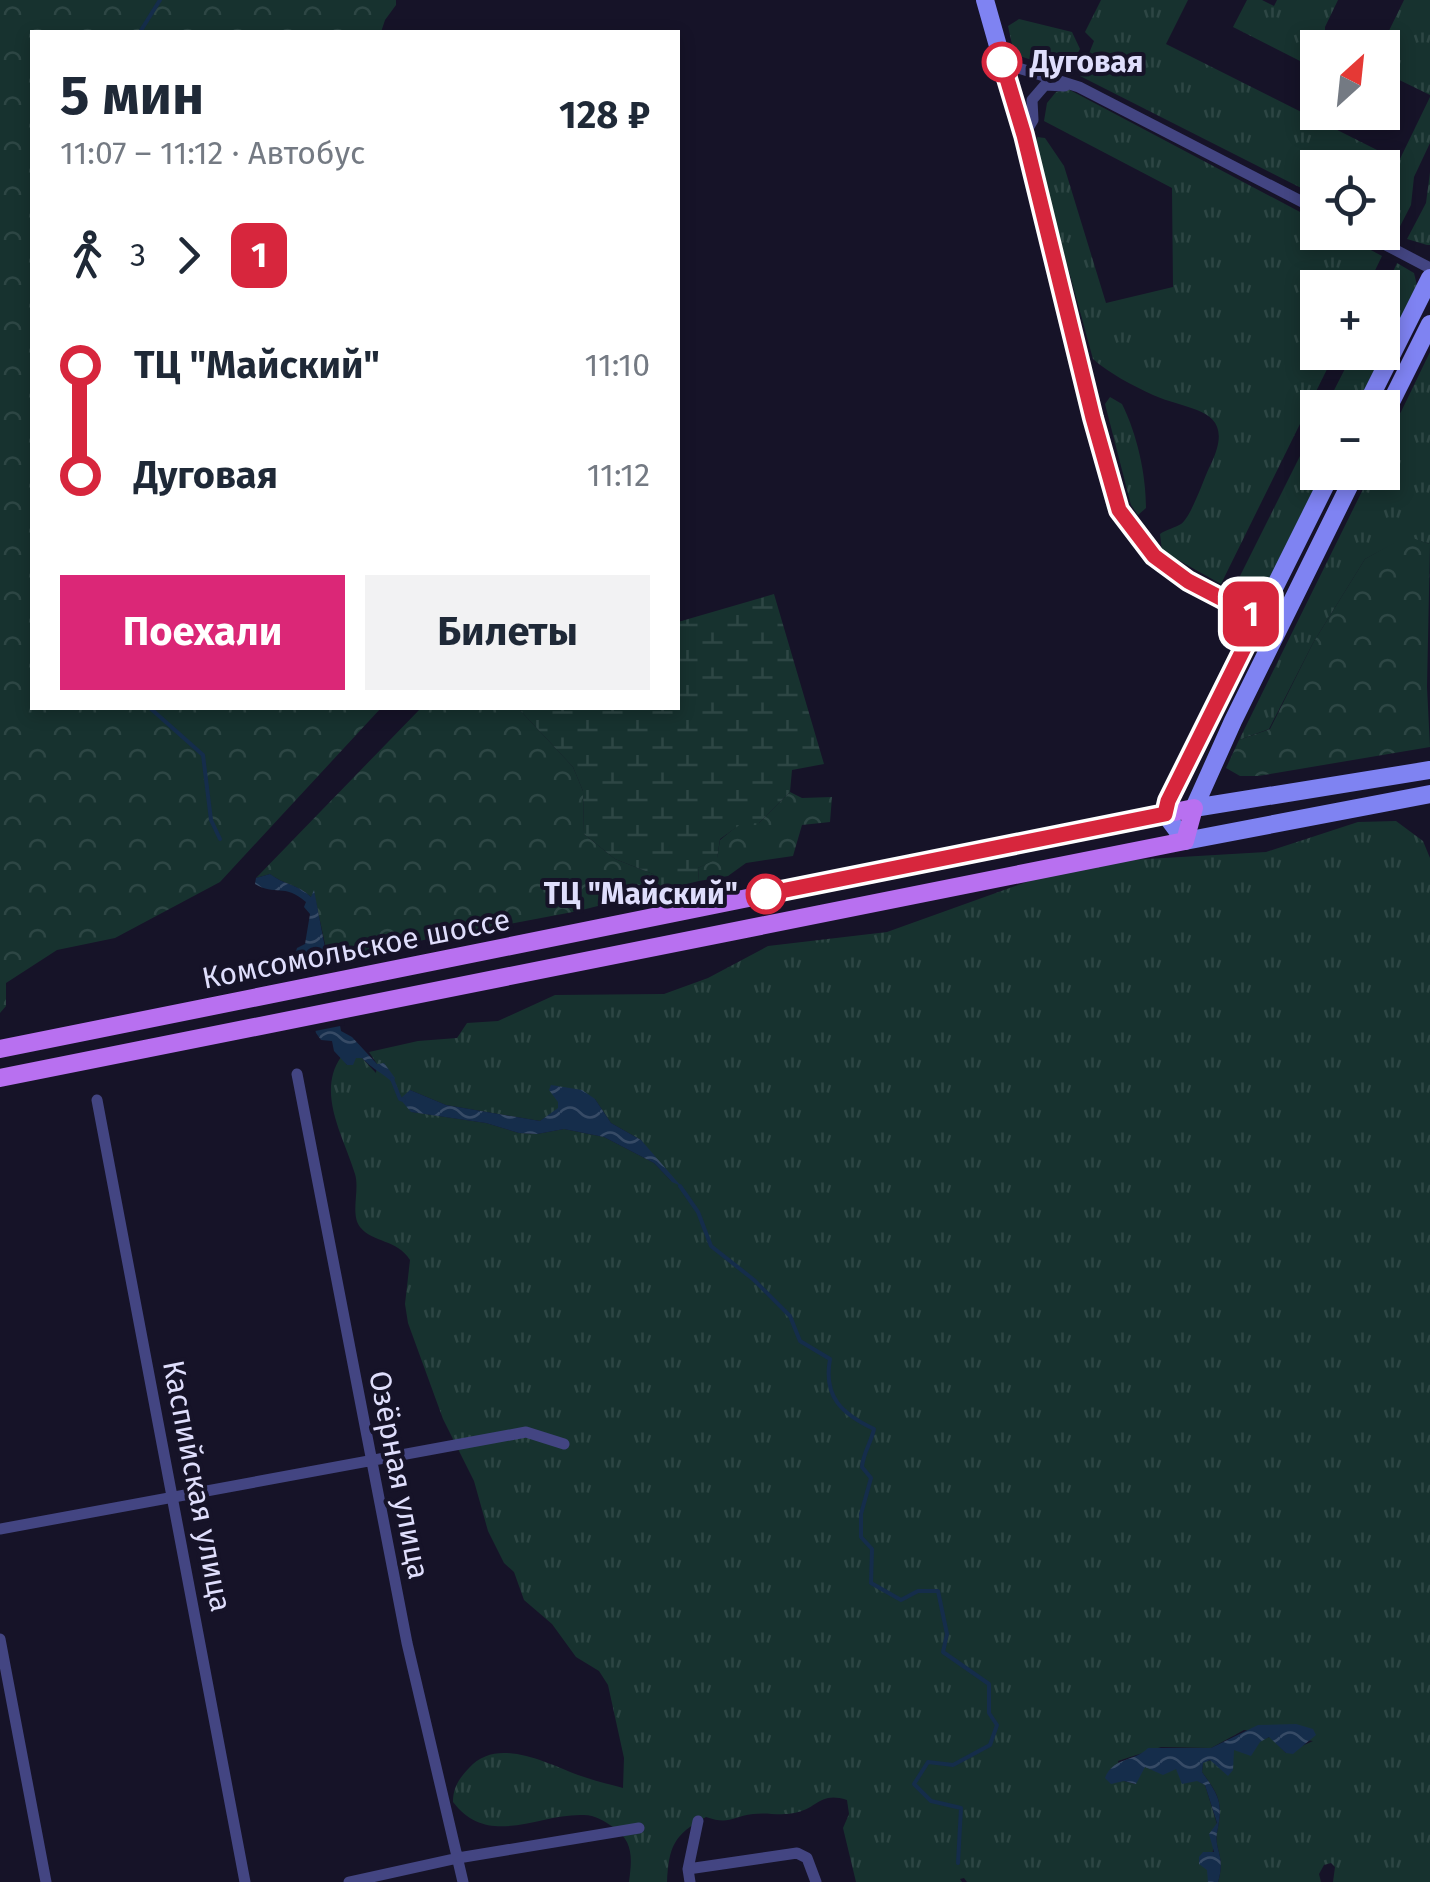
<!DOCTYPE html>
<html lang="ru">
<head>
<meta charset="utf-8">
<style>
  body { margin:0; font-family:"Fira Sans",sans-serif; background:#f2f2f3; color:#1f2937; height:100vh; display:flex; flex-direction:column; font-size:38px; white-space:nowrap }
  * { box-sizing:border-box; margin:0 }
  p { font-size:32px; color:#747a83 }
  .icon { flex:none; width:55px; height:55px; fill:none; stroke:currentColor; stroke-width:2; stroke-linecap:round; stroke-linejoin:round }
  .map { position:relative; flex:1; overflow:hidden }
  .side { position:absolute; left:30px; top:30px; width:650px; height:680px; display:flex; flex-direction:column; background:#fff; border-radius:0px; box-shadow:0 5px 15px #0003 }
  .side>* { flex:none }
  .badge { padding:0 20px; border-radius:15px; font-size:35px; line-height:65px }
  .needle { width:65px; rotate:27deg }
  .tools { position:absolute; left:1300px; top:30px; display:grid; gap:20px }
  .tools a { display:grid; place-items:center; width:100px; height:100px; border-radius:0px; background:#fff; box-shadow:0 5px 15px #0003; font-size:50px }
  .map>.badge { position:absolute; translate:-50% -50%; box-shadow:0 0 0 5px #fff }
  .legs { display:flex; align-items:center; gap:15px; height:110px; padding:0 30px; font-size:32px }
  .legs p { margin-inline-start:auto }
  .summary { display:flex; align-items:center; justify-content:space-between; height:170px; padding:0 30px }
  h1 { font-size:55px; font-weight:700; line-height:75px }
  .cta { display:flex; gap:20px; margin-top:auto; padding:20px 30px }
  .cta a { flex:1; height:115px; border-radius:0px; background:#db2777; color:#fff; font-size:40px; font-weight:700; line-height:115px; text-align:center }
  .cta a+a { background:#f2f2f3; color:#1f2937 }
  ul { padding:0 30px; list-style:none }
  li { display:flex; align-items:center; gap:35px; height:110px; font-size:38px }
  li i { display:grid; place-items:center; width:15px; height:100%; margin:0 12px; background:currentColor }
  li i::after { content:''; width:25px; height:25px; margin:-12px; border:8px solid; border-radius:50%; background:#fff }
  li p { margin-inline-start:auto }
  li:first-child i { background:linear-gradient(#0000 50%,currentColor 0) }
  li:last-child i { background:linear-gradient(currentColor 50%,#0000 0) }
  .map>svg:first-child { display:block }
  .grass { fill:url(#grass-tufts); fill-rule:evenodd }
  .forest { fill:url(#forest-crowns) }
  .wetland { fill:url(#wetland-marsh) }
  .water { fill:url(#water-waves) }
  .pier { fill:#161328 }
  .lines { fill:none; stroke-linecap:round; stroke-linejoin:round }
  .stream { stroke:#152d4b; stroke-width:4 }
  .street { stroke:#434582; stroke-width:11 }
  .secondary { stroke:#7f83f2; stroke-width:18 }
  .primary { stroke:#b870f0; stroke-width:18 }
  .line-1-casing { stroke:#fff; stroke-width:22 }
  .line-1 { stroke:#d7263d; stroke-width:15 }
  .stop-1-dot { fill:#fff; stroke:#d7263d; stroke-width:5 }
  .labels { text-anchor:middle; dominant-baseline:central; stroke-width:8; stroke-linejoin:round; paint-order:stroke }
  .stop-label { font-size:30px; font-weight:bold; fill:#dfdefc; stroke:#161328; text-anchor:start }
  .street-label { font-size:30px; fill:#dfdefc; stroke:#161328 }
</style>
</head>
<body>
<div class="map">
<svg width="1430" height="1882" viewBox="0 0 1430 1882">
  <defs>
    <pattern id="grass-tufts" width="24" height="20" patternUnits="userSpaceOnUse" patternTransform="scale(2.5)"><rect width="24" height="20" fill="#17322f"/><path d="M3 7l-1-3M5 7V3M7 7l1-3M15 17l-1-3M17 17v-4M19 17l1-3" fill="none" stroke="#2d4644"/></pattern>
    <pattern id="forest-crowns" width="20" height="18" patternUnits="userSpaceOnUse" patternTransform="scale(2.5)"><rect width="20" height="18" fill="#17322f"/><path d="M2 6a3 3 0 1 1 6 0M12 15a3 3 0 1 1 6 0" fill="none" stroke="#2d4644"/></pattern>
    <pattern id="wetland-marsh" width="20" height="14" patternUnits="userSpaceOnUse" patternTransform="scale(2.5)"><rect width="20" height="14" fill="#17322f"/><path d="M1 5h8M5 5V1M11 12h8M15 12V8" fill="none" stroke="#2d4644"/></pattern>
    <pattern id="water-waves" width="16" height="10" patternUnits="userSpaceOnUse" patternTransform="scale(2.5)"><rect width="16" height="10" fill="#152d4b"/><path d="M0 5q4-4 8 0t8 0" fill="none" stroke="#374b66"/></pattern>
  </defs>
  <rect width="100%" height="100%" fill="#161328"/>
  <path class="grass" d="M1101,0h87l-22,44 233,117 31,-64v46l-16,34 -3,28 -16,31 -12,-7 -1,-61h-64l-1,28 -237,-120 14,-35 -9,-9z
    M1247,0h15l12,6 3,-6h61l-13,27v20l-7,1 -1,10 -17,3 -67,-34z
    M1404,0h26v95l-47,-23 -2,-25z
    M1019,19l53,13 8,17 -13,23 -53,-18 -6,-28z
    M1068,89l249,132 1,11 21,1 43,23 -15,31 -49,1v64l17,1 -114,231 -59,-33 -2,-17c7,-5 15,-6 21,-10 10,-7 22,-43 28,-56 31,-61 -18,-56 -56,-73 -21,-10 -43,-21 -60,-36l-57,-208 1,-14 8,1 19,28 42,137 67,-16 -1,-99 -128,-67 3,-18 9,-11z
    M1430,172v73h-3l-20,-6 19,-36z
    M1397,263l17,10 4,17 -58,117 -35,1 28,-55 29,-1 1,-59z
    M1430,352v192l-24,-7 -41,22 -52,84 -44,86 -30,11 132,-267 11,-1 1,-23z
    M1110,397l12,7c15,30 24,70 24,104l-8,7 -7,-10 -26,-101z
    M1317,422l1,50 9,1 -56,111c-13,14 -21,14 -38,6z
    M1396,821l27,20 7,17v1024h-97l2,-15 -4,-4 -7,2 -5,9 2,8h-103c8,-26 -4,-32 -1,-49 6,-30 3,-37 -15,-61l1,-10 28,-6 3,-7 36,-12 16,16 27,-12 -69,-11 -33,18 -50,-1 -43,14 6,20 11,3 10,-18 31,3 29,16 12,39 -9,58h-241l-3,-4 -4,1 2,3h-106l-13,-54 6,-14 -2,-14c-28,-9 -29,9 -53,13 -14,3 -27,-1 -41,1 -22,3 -24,11 -47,3 -33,18 -37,30 -39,65h-38c3,-23 5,-41 -16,-55 -9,-6 -18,-12 -29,-12 -46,-2 -95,34 -131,-13 0,-15 6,-23 16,-34 28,-32 77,-5 109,7 14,5 30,9 45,13l1,-30 -16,-73 -9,-14 -23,-14 -24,-33 -28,-24 -10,-28 -10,-9 -16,-32 -14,-50 -31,-62 -35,-96 -3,-19 5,-44c-13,-21 -37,-17 -50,-33 -10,-13 0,-37 -5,-53 -11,-37 -39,-81 -14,-117l6,8 8,-7h7l14,15 1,-9 -8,-12 49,-11 39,-3 10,-15 31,-2 57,-26 109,-1 44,-16 60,-32 119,-14 192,-69 187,-11 92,-30zM410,1090l36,15 94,16 18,-12v-7l37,-3 16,24 30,17 31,42 -18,-19 -50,-26 -40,-8 -27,5 -18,-1 -33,-10 -74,-11z"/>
  <path class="forest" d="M0,0h396v5l-11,15 -4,12h-349v676h349l-161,174 -105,56 -58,12 -51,33v23l-6,7z
    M1406,536l24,8 -3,143 3,60 -172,29h-18l-14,-8 13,-28 31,-11 43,-86 52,-84z
    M421,708h97l55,59 10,24 1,43 31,25 38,15 8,16 -83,21 -250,47 -14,-65 -2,5c-14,-14 -28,-13 -42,-24l-14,4z
    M790,792l12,6 30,-1 -2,25 -28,3 -9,31 -47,7 -18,13 -29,5 -1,-13 19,-10 3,-18 21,-17h18z"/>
  <path class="wetland" d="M774,594l50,170 -32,6 -2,22 -31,31 -18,1 -21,15 -3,20 -19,9 1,13 -38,9 -8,-16 -38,-15 -31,-25 -1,-43 -10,-24 -55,-59h160v-86z"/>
  <path class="water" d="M270,874c14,11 28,10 41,23l3,-7 27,141 11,6 25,27 7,-1 11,15 -2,5c-10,-10 -20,-13 -31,-25h-6l-3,7h-6l-13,-14 -2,-10 -11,-1 -5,-7 -16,-68 -6,-7 3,-10 8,-4 5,-30 -6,-7 2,-5c-22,-19 -31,-6 -51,-18l1,-6z
    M551,1085l31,5 13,9 16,24 30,17 40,46 -9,-4 -18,-19 -50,-26 -40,-8 -27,5 -18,-1 -33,-10 -75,-11 -11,-13 10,-9 36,15 94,16 18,-13v-6l-9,-12z
    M1296,1724l17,5 3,6 -23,19 -7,-1 -17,-16 -9,5 -9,14 -17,-6 -1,20 -5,6 -18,-16 -7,3 -1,9c18,25 21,31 15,61 -3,17 9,23 1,49h-10l-1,-12 -8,-6v-7l4,-5h11l-5,-18 8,-11 -12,-38 -8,-4 -15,3 -6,-15 -13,6 -18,-8 -9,17 -12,-3 -13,3 -6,-6c8,-21 29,-16 43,-30h63l47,-23z"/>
  <path class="pier" d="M334,961l11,64 -35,7 -14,-63z"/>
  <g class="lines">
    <path class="stream" d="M140,32l20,-32
      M150,708l53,47 8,65 9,19
      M392,1079l8,20 4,1
      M680,1186l18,26 13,34 43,34 36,36 10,25 30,18c-7,38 12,55 44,70 -3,14 -11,24 -12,38l9,11 -10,36v23l11,12 -1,34 30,17 17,-9h20l9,43 -4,18 46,32v29l8,12 -7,20 -37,20 -25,-3 -14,22 17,17 30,7 -3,55"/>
    <path class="street" d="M1002,63l77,24 239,123
      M1024,135l9,-15 -1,-20 13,-15 20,1
      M1361,232l69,36
      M297,1074l110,569 56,239
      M97,1100l148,782
      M0,1529l526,-97 38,12
      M0,1639l46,243
      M688,1869l109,-16 10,5 9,24
      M349,1882l109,-24 181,-30
      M690,1882l-2,-13 10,-48"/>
    <path class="secondary" d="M985,0l47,166 68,281 19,63 35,46 34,25 91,47
      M1365,408l65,-130
      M1382,420l48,-96
      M1332,472l-164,329 -3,13 20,27 245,-47
      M1356,472l-123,249 -39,87 236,-38"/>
    <path class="primary" d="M0,1049l1194,-241 -9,33 -1185,237"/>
  </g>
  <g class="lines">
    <defs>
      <path id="line-1" d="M766,894l399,-80 3,-13 91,-183 -71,-37 -34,-25 -35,-46 -26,-92 -69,-283 -22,-73"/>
    </defs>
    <use href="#line-1" class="line-1-casing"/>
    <use href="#line-1" class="line-1"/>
  </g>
  <g class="stop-1-dot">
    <circle cx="1002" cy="62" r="18"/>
    <circle cx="766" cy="894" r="18"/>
  </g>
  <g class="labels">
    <g class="stop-label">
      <text x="1030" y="62">Дуговая</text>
      <text x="738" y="894" text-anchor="end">ТЦ "Майский"</text>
    </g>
    <g class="street-label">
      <text transform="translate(356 949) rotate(-11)">Комсомольское шоссе</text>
      <text transform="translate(399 1475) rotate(79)">Озёрная улица</text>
      <text transform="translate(197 1486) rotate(79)">Каспийская улица</text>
    </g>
  </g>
</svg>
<div class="tools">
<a><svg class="needle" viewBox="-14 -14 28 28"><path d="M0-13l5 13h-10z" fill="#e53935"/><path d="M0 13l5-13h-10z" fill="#747a83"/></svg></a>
<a><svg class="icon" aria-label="locate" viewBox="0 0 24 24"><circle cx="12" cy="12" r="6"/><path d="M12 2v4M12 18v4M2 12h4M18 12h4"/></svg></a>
<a>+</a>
<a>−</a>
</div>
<b class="badge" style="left:1251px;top:614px;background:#d7263d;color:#fff">1</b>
<section class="side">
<div class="summary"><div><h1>5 мин</h1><p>11:07 – 11:12 · Автобус</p></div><b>128 ₽</b></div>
<div class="legs"><svg class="icon" aria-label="walk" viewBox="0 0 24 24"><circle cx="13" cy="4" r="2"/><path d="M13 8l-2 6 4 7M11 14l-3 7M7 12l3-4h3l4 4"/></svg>3<svg class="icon" aria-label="forward" viewBox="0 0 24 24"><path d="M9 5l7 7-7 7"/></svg><b class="badge" style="background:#d7263d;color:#fff">1</b></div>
<ul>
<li><i style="color:#d7263d"></i><b>ТЦ &quot;Майский&quot;</b><p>11:10</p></li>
<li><i style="color:#d7263d"></i><b>Дуговая</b><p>11:12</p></li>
</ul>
<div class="cta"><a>Поехали</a><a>Билеты</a></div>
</section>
</div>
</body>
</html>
